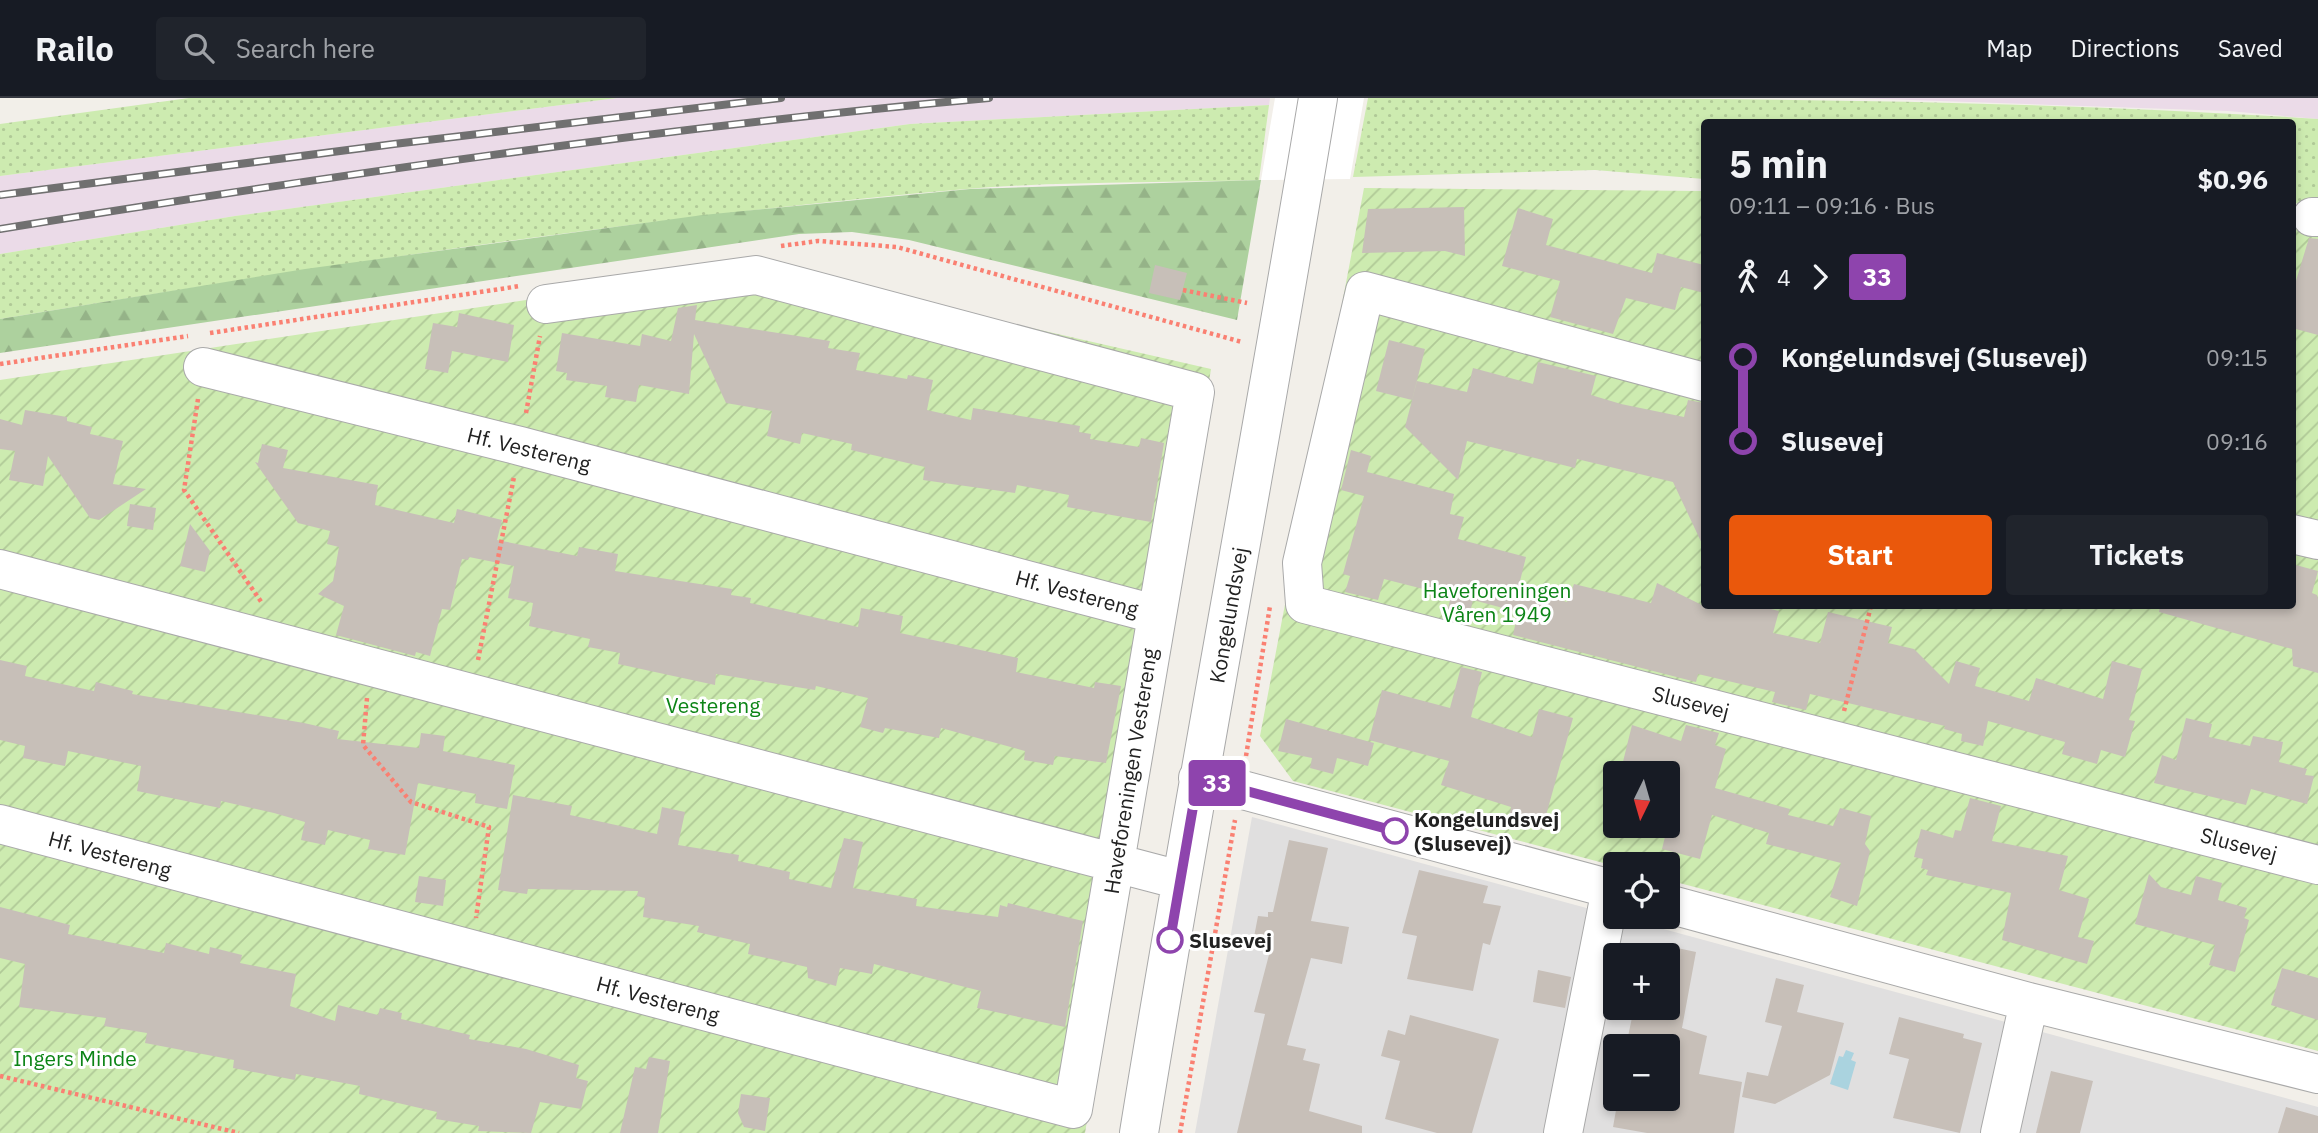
<!DOCTYPE html>
<html lang="en">
<head>
<meta charset="utf-8">
<style>
  body { margin:0; font-family:"IBM Plex Sans",sans-serif; background:#20242c; color:#f1f3f6; height:100vh; display:flex; flex-direction:column; font-size:26px; white-space:nowrap }
  * { box-sizing:border-box; margin:0 }
  p { font-size:23px; color:#9ea1a6 }
  .icon { flex:none; width:38px; height:38px; fill:none; stroke:currentColor; stroke-width:2; stroke-linecap:round; stroke-linejoin:round }
  .map { position:relative; flex:1; overflow:hidden }
  .sheet { position:absolute; left:1701px; top:21px; width:595px; height:490px; display:flex; flex-direction:column; background:#171b24; border-radius:7px; box-shadow:0 4px 10px #0003 }
  .sheet>* { flex:none }
  .badge { padding:0 14px; border-radius:5px; font-size:24px; line-height:46px }
  .needle { width:46px; rotate:185deg }
  .buttons { position:absolute; left:1603px; top:663px; display:grid; gap:14px }
  .buttons a { display:grid; place-items:center; width:77px; height:77px; border-radius:7px; background:#171b24; box-shadow:0 4px 10px #0003; font-size:35px }
  .map>.badge { position:absolute; translate:-50% -50%; box-shadow:0 0 0 4px #fff }
  .legs { display:flex; align-items:center; gap:10px; height:77px; padding:0 28px; font-size:23px }
  .legs p { margin-inline-start:auto }
  .headline { display:flex; align-items:center; justify-content:space-between; height:119px; padding:0 28px }
  h1 { font-size:38px; font-weight:700; line-height:52px }
  .action { display:flex; gap:14px; margin-top:auto; padding:14px 28px }
  .action a { flex:1; height:80px; border-radius:7px; background:#ea580c; color:#fff; font-size:28px; font-weight:700; line-height:80px; text-align:center }
  .action a+a { background:#20242c; color:#f1f3f6 }
  ul { padding:0 28px; list-style:none }
  li { display:flex; align-items:center; gap:24px; height:84px; font-size:26px }
  li i { display:grid; place-items:center; width:10px; height:100%; margin:0 9px; background:currentColor }
  li i::after { content:''; width:18px; height:18px; margin:-9px; border:5px solid; border-radius:50%; background:#171b24 }
  li p { margin-inline-start:auto }
  li:first-child i { background:linear-gradient(#0000 50%,currentColor 0) }
  li:last-child i { background:linear-gradient(currentColor 50%,#0000 0) }
  header { display:flex; align-items:center; gap:42px; box-sizing:border-box; height:98px; padding:0 35px; background:#171b24; border-bottom:2px solid #363941 }
  header strong { font-size:33px }
  nav { display:flex; gap:38px; margin-inline-start:auto; font-size:24px }
  .search { width:490px; height:63px; background:#20242c; display:flex; align-items:center; gap:18px; box-sizing:border-box; padding:0 24px; border-radius:7px; color:#9ea1a6; font-size:26px }
  .map>svg:first-child { display:block }
  .residential { fill:#e0dfdf; fill-rule:evenodd }
  .industrial { fill:#ebdbe8 }
  .grass { fill:url(#grass-dots) }
  .forest { fill:url(#forest-firs) }
  .garden { fill:url(#garden-furrows); fill-rule:evenodd }
  .water { fill:#aad3df }
  .pier { fill:#fff }
  .building { fill:#c7bfb8 }
  .lines { fill:none; stroke-linecap:round; stroke-linejoin:round }
  .minor-casing { stroke:#a9a9a9; stroke-width:40 }
  .path { stroke:#fa8072; stroke-width:4.5; stroke-dasharray:3.5 3.5; stroke-linecap:butt }
  .minor { stroke:#fff; stroke-width:38 }
  .rail-casing { stroke:#707070; stroke-width:8 }
  .rail { stroke:#fff; stroke-width:5; stroke-dasharray:16; stroke-linecap:butt }
  .line-1-casing { stroke:#fff; stroke-width:16 }
  .line-1 { stroke:#8e44ad; stroke-width:10 }
  .stop-1-dot { fill:#fff; stroke:#8e44ad; stroke-width:3.5 }
  .labels { text-anchor:middle; dominant-baseline:central; stroke-width:6; stroke-linejoin:round; paint-order:stroke }
  .street-label { font-size:21px; fill:#222; stroke:#fff }
  .park-label { font-size:21px; fill:#0c8416; stroke:#fff }
  .stop-label { font-size:21px; font-weight:bold; fill:#222; stroke:#fff; text-anchor:start }
</style>
</head>
<body>
<header>
<strong>Railo</strong>
<div class="search"><svg class="icon" aria-label="search" viewBox="0 0 24 24"><circle cx="10" cy="10" r="6"/><path d="M15 15l6 6"/></svg>Search here</div>
<nav><a>Map</a><a>Directions</a><a>Saved</a></nav>
</header>
<div class="map">
<svg width="2318" height="1035" viewBox="0 0 2318 1035">
  <defs>
    <pattern id="grass-dots" width="8" height="8" patternUnits="userSpaceOnUse" patternTransform="scale(1.75)"><rect width="8" height="8" fill="#cdebb0"/><path d="M2 2h.1M6 6h.1" fill="none" stroke="#b0c997" stroke-width="1.8" stroke-linecap="round"/></pattern>
    <pattern id="forest-firs" width="22" height="20" patternUnits="userSpaceOnUse" patternTransform="scale(1.75)"><rect width="22" height="20" fill="#add19e"/><path d="M5 1l3.5 6h-7zM16 11l3.5 6h-7z" fill="#95b388"/></pattern>
    <pattern id="garden-furrows" width="10" height="10" patternUnits="userSpaceOnUse" patternTransform="scale(1.75)"><rect width="10" height="10" fill="#cdebb0"/><path d="M-1 1l2-2M0 10L10 0M9 11l2-2" fill="none" stroke="#b0c997"/></pattern>
  </defs>
  <rect width="100%" height="100%" fill="#f2efe9"/>
  <path class="residential" d="M1252,719l1066,290v26h-1123zM1615,858h53v52h-53zM1615,948h53v53h-53z"/>
  <path class="industrial" d="M617,0h653l-1,7 -359,19 -675,92 -235,38v-78z
    M1854,0h464v21l-90,-8z"/>
  <path class="grass" d="M189,0h428l-617,78v-52z
    M1368,0c316,0 635,0 950,21v87l-25,-3 -1,-81h-588v57l-109,-9 -242,7z
    M1269,7l-10,75c-97,3 -196,1 -293,9 -324,28 -645,77 -966,130v-65l235,-38 675,-92z"/>
  <path class="forest" d="M1261,82l-24,140 -328,-80 -57,-8 -53,2 -799,119v-34l305,-50 398,-54 267,-26z"/>
  <path class="garden" d="M1364,90l340,3v415h588l1,-396 25,2v839l-650,-171v-16l-53,2 -322,-85 -33,-45zM1615,676h53v52h-53z
    M756,167l455,104 -126,764h-1085v-753z"/>
  <path class="water" d="M1846,952l8,3 -3,7 5,2 -8,28 -18,-6 9,-28 4,1z"/>
  <path class="pier" d="M1275,0h89l-14,81 -89,1z"/>
  <path class="building" d="M1464,109l1,49 -20,-5 -83,2 6,-44z
    M1518,110l35,11 -7,26 106,28 5,-20 47,12v28l-23,-6 -6,23 -49,-12 -13,36 -63,-17 10,-36 -58,-15z
    M2309,140l9,1v96l-26,-7v-34z
    M1155,167l32,8 -7,27 -31,-7z
    M697,207l-2,15 135,21 -2,7 32,5 -4,17 51,9 1,-4 25,5 -6,30 44,10 2,-12 107,18 -1,6 12,2 -1,5 49,8 2,-9 23,5 -13,79 -84,-15 2,-12 -52,-10 -2,8 -92,-13 2,-13 -74,-17 1,-6 -50,-11 -2,11 -33,-8 5,-25 -46,-8 -32,-69 -5,60 -50,-9 -3,17 -31,-5 2,-11 -41,-6 1,-7 -11,-2 6,-38 78,13 2,-12 29,7 7,-33z
    M459,215l55,12 -6,37 -56,-11 -4,22 -23,-4 8,-46 24,4z
    M1389,242l36,9 -13,51 -36,-9z
    M1538,264l58,14 -5,19 30,9 63,13 4,-17 16,3v145l-31,-66 -96,-23 -2,9 -108,-27 -9,39 -53,-53 12,-46 50,11 6,-24 60,16z
    M25,312l42,7v4l25,6 -2,7 33,7 -10,43 33,5 -47,31 -9,-2 -42,-62 -5,30 -34,-6 6,-29 -15,-2v-30l22,6z
    M262,346l26,6 -5,18 95,17 -3,20 79,18 3,-14 45,11 -5,20 80,16 2,-9 39,7 -3,17 117,18 -1,6 20,3 -1,5 108,24 3,-19 42,8 -3,17 118,25 -2,14 78,16 1,-6 26,4 -15,77 -51,-7 -2,9 -29,-5 1,-9 -84,-23 -2,10 -54,-10 -2,5 -23,-6 8,-29 -52,-12 -1,4 -99,-16 -1,11 -97,-21 2,-11 -32,-6 2,-8 -61,-13 4,-23 -25,-5 6,-32 -45,-9 -1,3 -6,-1 -12,51 -8,-1 -12,47 -14,-4 -1,4 -79,-21 8,-29 -26,-12 15,-13 6,-34 -12,-3 3,-13 -32,-8 -43,-61 3,1z
    M1351,352l20,6 -4,16 87,22 -4,20 14,3 -6,22 68,18 -8,32 49,13 7,-18 77,19 6,-20 47,23h55l20,5 -6,22 47,10 8,-31 64,15 -4,16 26,6 35,35 7,-23 24,7 -5,18 54,15 7,-23 67,21 9,-38 30,8 -13,51 6,1 -10,36 -24,-7 -4,14 -35,-10 3,-12 -77,-21 -5,25 -22,-5 1,-7 -18,-5 1,-3 -135,-32 -4,16 -34,-8 3,-10 -77,-18 -2,8 -183,-47 5,-23 -45,-12 -5,21 -22,-5 5,-20 -67,-17 -6,21 -33,-8 5,-16 -7,-2 21,-78 -23,-6z
    M130,406l26,4 -3,22 -26,-4z
    M190,426l20,27 -5,21 -25,-6z
    M2292,466l26,7 -6,22 5,2 1,4v74l-25,-7 -1,-17 -133,-37 1,-6h132z
    M0,562l27,6 -2,10 69,15 2,-9 37,9 -1,3 172,29 35,8 -2,8 82,9 2,-15 24,3 -2,15 72,14 -8,44 -32,-6 1,-9 -58,-11 -13,72 -37,-6 2,-9 -42,-10 -3,15 -24,-5 4,-18 -31,-9 -53,-12 -1,7 -83,-17 4,-25 -73,-15 -3,15 -42,-8 2,-12 -25,-6z
    M1461,569l21,5 -11,45 61,20 7,-28 34,9 -31,112 -34,-7 3,-16 -70,-22 8,-24 -80,-21 13,-50 68,18z
    M2186,620l26,6 -3,13 41,9 3,-10 30,6 -4,20 28,7 -2,6 9,1 -7,28 -56,-15 -5,16 -92,-22 8,-28 14,5z
    M1286,621l88,24 -6,23 -31,-8 -4,16 -23,-6 2,-10 -34,-7z
    M1632,627l49,16 5,-16 33,8 -4,12 11,4 -11,39 75,21 -2,6 45,11 7,-18 31,8 -6,28 5,7 -13,55 -27,-9 11,-34 -75,-19 3,-11 -57,-18 -12,44 -38,-10 13,-53 -4,-1 6,-21h-57z
    M513,697l59,11 -2,9 87,19 5,-27 23,5 -7,33 61,10 -1,6 52,11 -1,7 42,9 13,-50 19,4 -10,46 64,11 -1,7 82,11 2,-12 7,2 1,-4 75,18 -18,106 -88,-19 4,-17 -107,-27 -2,10 -32,-6 -4,18 -28,-8 -1,-11 -59,-13 2,-10 -53,-12 2,-6 -56,-9 2,-19 -8,-2 1,-5 -110,-2 -1,5 -29,-4z
    M1970,700l31,8 -9,35 76,15 -9,34 30,9 -11,38 16,4 -7,23 -85,-24 9,-47 -85,-18 2,-5 -7,-2 2,-9 -9,-2 7,-28 32,9 2,-8 6,1z
    M1289,742l39,8 -17,73 38,6 -7,37 -31,-6 -24,87 19,4 -3,11 17,4 -11,47 53,15v7h-125l28,-119 -11,-2 17,-65 -9,-2 1,-6 -9,-2 4,-21 10,1v-5h5z
    M1419,772l69,16 -5,17 18,3 -11,39 -7,-2 -10,48 -66,-12 10,-43 -15,-3z
    M2149,776l12,13 30,8 5,-19 26,7 -4,17 29,8 -3,10 5,2 -14,52 -26,-7 6,-20 -80,-21z
    M419,778l27,4 -3,26 -28,-4z
    M0,809l70,18 -2,9 96,19 2,-10 43,11 1,-7 32,8 -2,8 56,11 -6,32 45,15 3,-16 40,10 2,-7 22,5 -1,6 69,16 -1,4 57,10 53,16 -3,13 12,3 -7,28 -41,-7 -9,31 -53,-2 1,-5 -43,-7 1,-7 -78,-18 1,-8 -64,-12 -1,6 -62,-12 1,-8 -89,-17 2,-10 -43,-7 2,-8 -87,-11 6,-43 -25,-6z
    M1668,848l28,6 -14,76 25,8 -8,38 43,8 -8,51h-87l-34,-6 5,-28h50v-53h-42l8,-38h34z
    M2282,870l36,10v42l-47,-15z
    M1538,872l33,7 -6,31 -32,-6z
    M1776,880l28,7 -7,27 47,11 -14,52 -55,29 -33,-7 5,-25 21,4 14,-50 -17,-4z
    M1410,917l89,24 -27,94h-35l-52,-14 15,-58 -19,-5 7,-26 17,5z
    M1899,919l65,17 -1,4 19,5 -22,90 -67,-15 16,-59 -20,-5z
    M649,959l21,4 -12,72h-38l15,-66 11,2z
    M2051,973l42,10 -13,52h-44z
    M741,996l29,4 -5,33 -21,-4 -6,-14z
    M2286,1009l32,9v17h-40z"/>
  <g class="lines">
    <defs>
      <path id="minor" d="M2312,119h6
        M203,269l317,79 635,168
        M1704,284l-339,-91 -63,272 3,41 1013,261
        M2292,436l26,6
        M0,471l1180,311
        M1198,680l417,112
        M0,726l1073,285 122,-717 -439,-117 -210,29
        M1668,806l361,98 289,72
        M1139,1035c56,-346 122,-689 179,-1035
        M1563,1035l48,-244
        M2000,1035l29,-131"/>
    </defs>
    <use href="#minor" class="minor-casing"/>
    <path class="path" d="M781,148l37,-5 79,6 345,95
      M1183,192l64,13
      M210,235l310,-47
      M0,266l188,-28
      M198,301l-14,91 78,113
      M526,315l14,-77
      M478,562l36,-183
      M367,600l-4,47 48,57 78,25 -13,91
      M1844,613l27,-105
      M1246,658l24,-150
      M0,978l239,57
      M1180,1035l55,-313"/>
    <use href="#minor" class="minor"/>
    <defs>
      <path id="rail" d="M0,97l394,-51 387,-46
        M0,131c329,-53 657,-101 989,-131"/>
    </defs>
    <use href="#rail" class="rail-casing"/>
    <use href="#rail" class="rail"/>
  </g>
  <g class="lines">
    <defs>
      <path id="line-1" d="M1170,842l28,-162 197,53"/>
    </defs>
    <use href="#line-1" class="line-1-casing"/>
    <use href="#line-1" class="line-1"/>
  </g>
  <g class="stop-1-dot">
    <circle cx="1395" cy="733" r="12"/>
    <circle cx="1170" cy="842" r="12"/>
  </g>
  <g class="labels">
    <g class="street-label">
      <text transform="translate(529 351) rotate(14)">Hf. Vestereng</text>
      <text transform="translate(1077 495) rotate(15)">Hf. Vestereng</text>
      <text transform="translate(1228 517) rotate(-80)">Kongelundsvej</text>
      <text transform="translate(1691 604) rotate(14)">Slusevej</text>
      <text transform="translate(1130 673) rotate(-81)">Haveforeningen Vestereng</text>
      <text transform="translate(2239 746) rotate(15)">Slusevej</text>
      <text transform="translate(110 756) rotate(15)">Hf. Vestereng</text>
      <text transform="translate(658 901) rotate(15)">Hf. Vestereng</text>
    </g>
    <g class="park-label">
      <text x="1497" y="492">Haveforeningen<tspan x="1497" dy="24">Våren 1949</tspan></text>
      <text x="713" y="607">Vestereng</text>
      <text x="75" y="960">Ingers Minde</text>
    </g>
    <g class="stop-label">
      <text x="1414" y="721">Kongelundsvej<tspan x="1414" dy="24">(Slusevej)</tspan></text>
      <text x="1189" y="842">Slusevej</text>
    </g>
  </g>
</svg>
<div class="buttons">
<a><svg class="needle" viewBox="-14 -14 28 28"><path d="M0-13l5 13h-10z" fill="#e53935"/><path d="M0 13l5-13h-10z" fill="#9ea1a6"/></svg></a>
<a><svg class="icon" aria-label="locate" viewBox="0 0 24 24"><circle cx="12" cy="12" r="6"/><path d="M12 2v4M12 18v4M2 12h4M18 12h4"/></svg></a>
<a>+</a>
<a>−</a>
</div>
<b class="badge" style="left:1217px;top:685px;background:#8e44ad;color:#fff">33</b>
<section class="sheet">
<div class="headline"><div><h1>5 min</h1><p>09:11 – 09:16 · Bus</p></div><b>$0.96</b></div>
<div class="legs"><svg class="icon" aria-label="walk" viewBox="0 0 24 24"><circle cx="13" cy="4" r="2"/><path d="M13 8l-2 6 4 7M11 14l-3 7M7 12l3-4h3l4 4"/></svg>4<svg class="icon" aria-label="forward" viewBox="0 0 24 24"><path d="M9 5l7 7-7 7"/></svg><b class="badge" style="background:#8e44ad;color:#fff">33</b></div>
<ul>
<li><i style="color:#8e44ad"></i><b>Kongelundsvej (Slusevej)</b><p>09:15</p></li>
<li><i style="color:#8e44ad"></i><b>Slusevej</b><p>09:16</p></li>
</ul>
<div class="action"><a>Start</a><a>Tickets</a></div>
</section>
</div>
</body>
</html>
